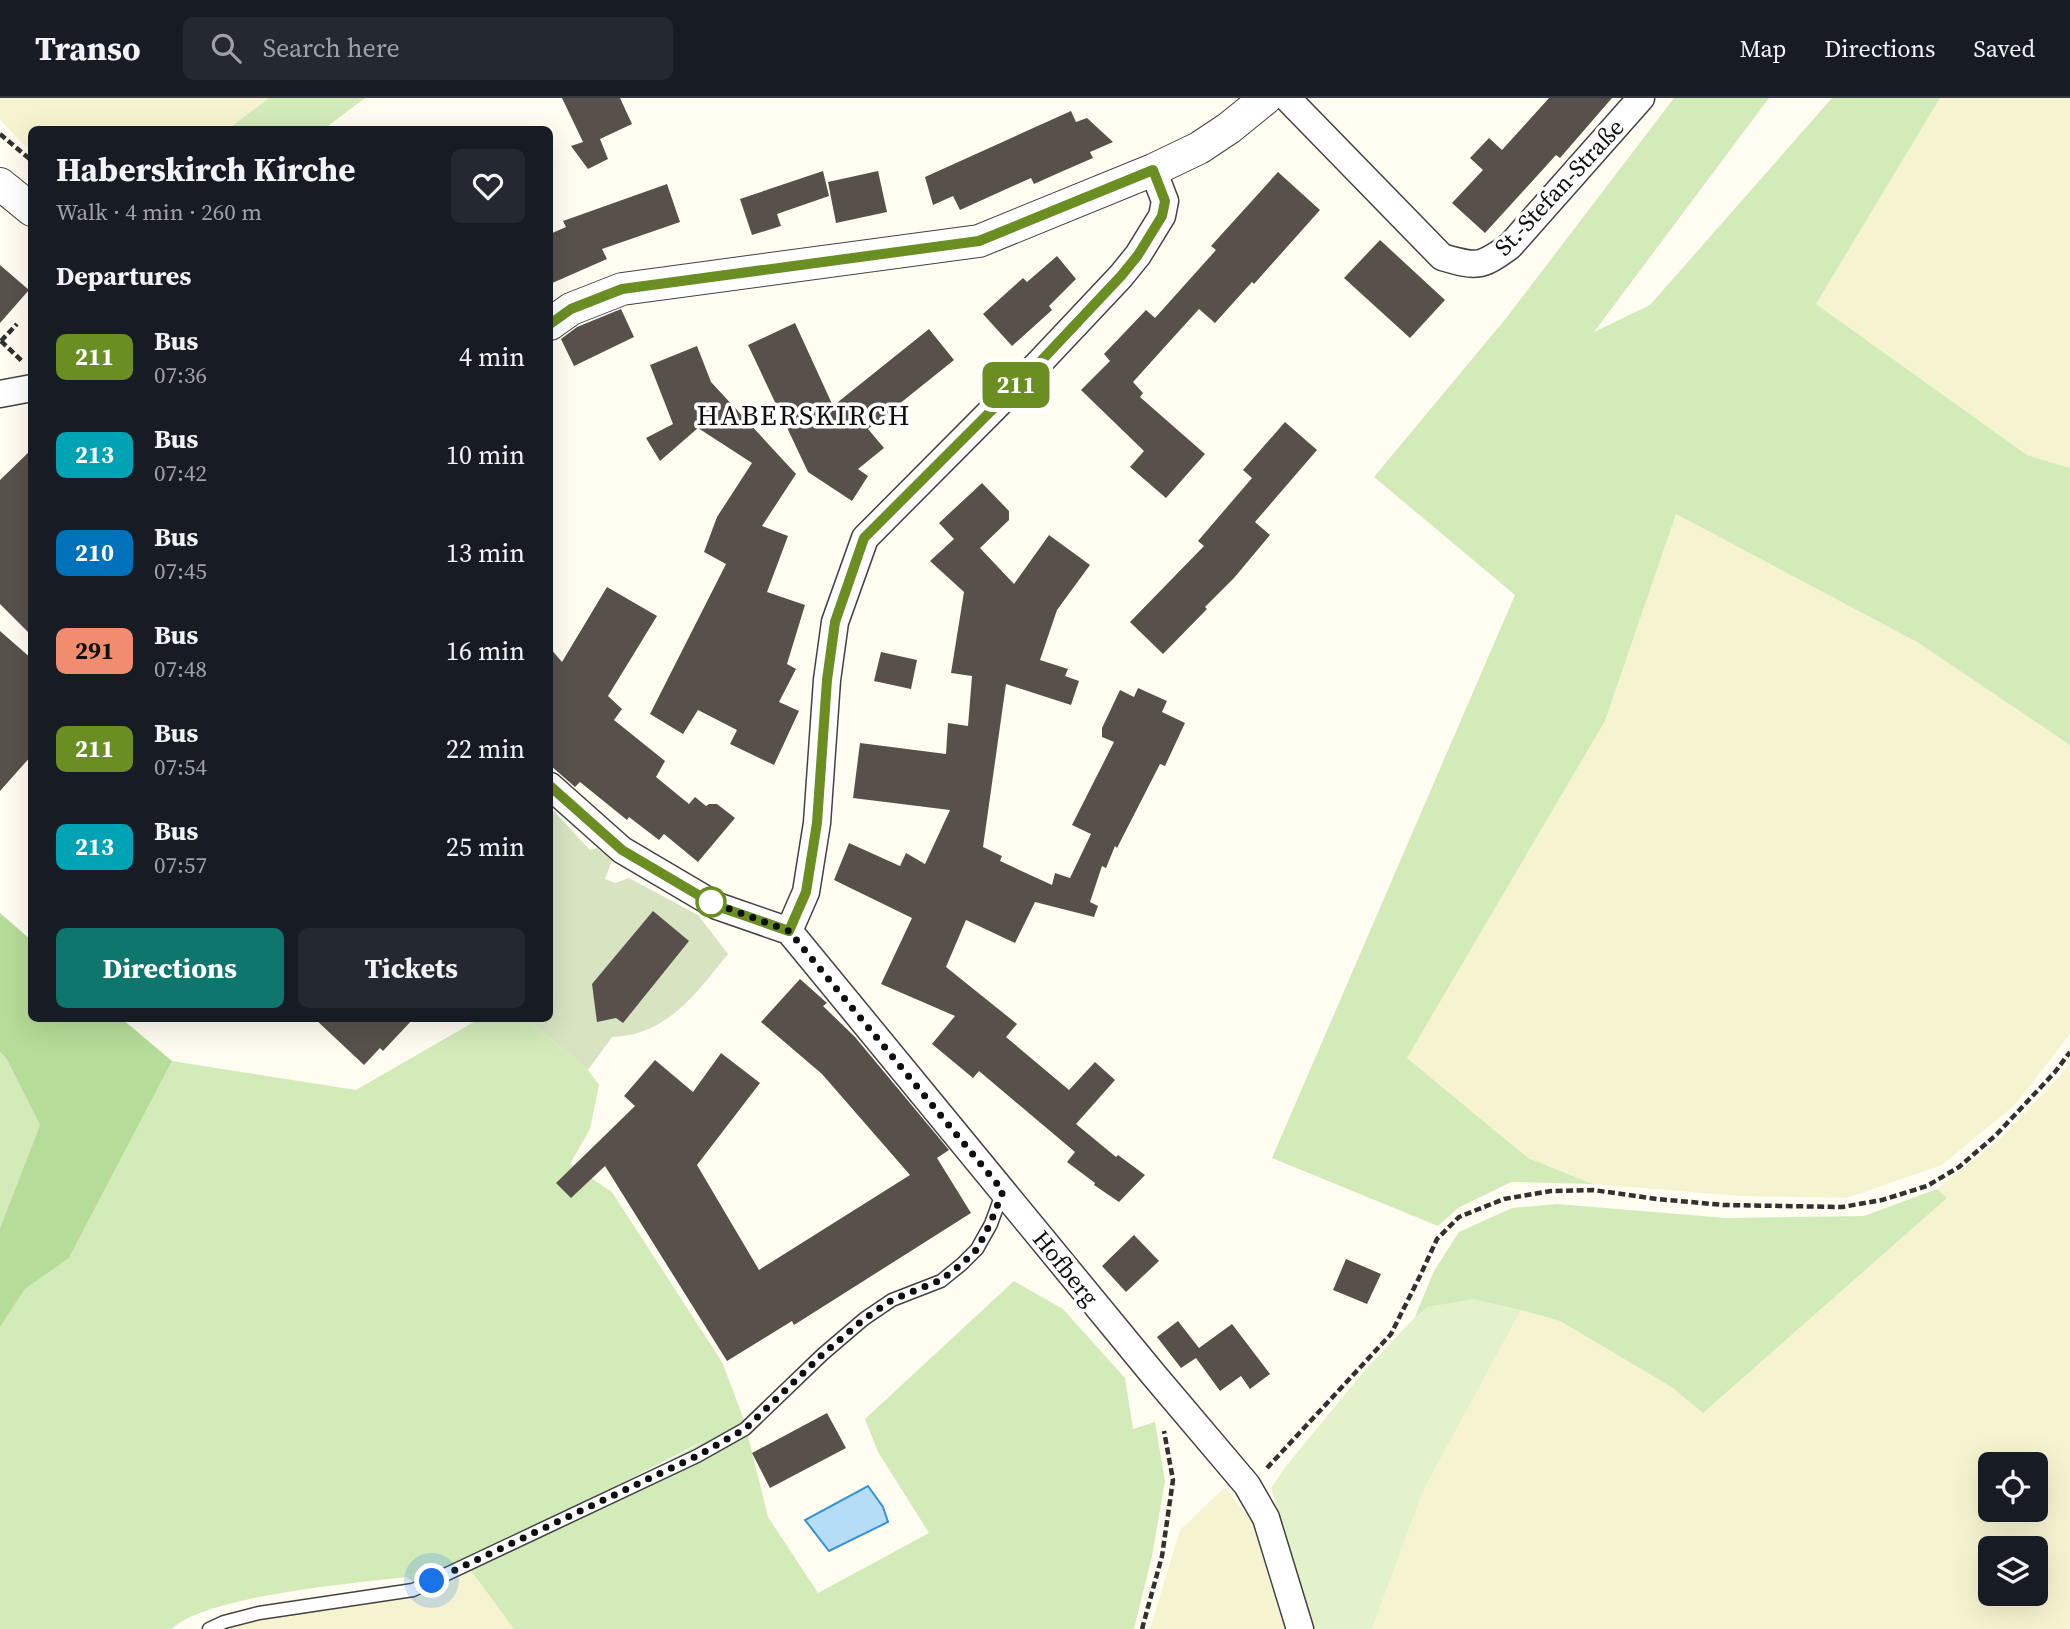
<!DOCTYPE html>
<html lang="en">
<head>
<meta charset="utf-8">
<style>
  body { margin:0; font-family:"Source Serif 4",serif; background:#242831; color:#f1f3f6; height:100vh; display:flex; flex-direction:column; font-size:26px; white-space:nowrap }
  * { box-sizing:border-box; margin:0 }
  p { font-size:23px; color:#9ea1a6 }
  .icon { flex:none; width:38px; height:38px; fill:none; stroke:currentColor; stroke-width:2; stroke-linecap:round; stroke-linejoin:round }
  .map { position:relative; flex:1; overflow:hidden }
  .sheet { position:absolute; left:28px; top:28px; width:525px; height:896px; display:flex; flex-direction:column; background:#171b24; border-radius:10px; box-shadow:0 7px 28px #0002 }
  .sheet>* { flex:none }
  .badge { padding:0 14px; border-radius:10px; font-size:24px; line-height:46px }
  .tools { position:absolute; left:1978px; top:1354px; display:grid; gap:14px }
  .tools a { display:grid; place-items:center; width:70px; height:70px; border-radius:10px; background:#171b24; box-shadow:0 7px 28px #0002; font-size:35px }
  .you { position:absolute; width:35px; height:35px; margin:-18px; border:5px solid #fff; border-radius:50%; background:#1a73e8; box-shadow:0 0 0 10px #1a73e833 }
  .map>.badge { position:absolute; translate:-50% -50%; box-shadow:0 0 0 4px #fff }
  h2 { padding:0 28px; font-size:26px; line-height:63px }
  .round { display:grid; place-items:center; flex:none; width:74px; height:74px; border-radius:10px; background:#242831 }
  .head { display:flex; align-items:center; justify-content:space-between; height:119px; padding:0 28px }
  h1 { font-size:33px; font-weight:700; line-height:52px }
  .cta { display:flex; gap:14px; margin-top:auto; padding:14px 28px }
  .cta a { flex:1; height:80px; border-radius:10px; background:#0f766e; color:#fff; font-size:28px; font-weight:700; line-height:80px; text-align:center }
  .cta a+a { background:#242831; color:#f1f3f6 }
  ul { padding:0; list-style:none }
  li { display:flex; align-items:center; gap:21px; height:98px; padding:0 28px }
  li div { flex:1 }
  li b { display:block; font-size:26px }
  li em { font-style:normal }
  li .badge { min-width:77px; font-weight:700; text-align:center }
  header { display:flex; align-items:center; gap:42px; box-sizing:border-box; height:98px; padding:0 35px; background:#171b24; border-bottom:2px solid #363941 }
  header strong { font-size:33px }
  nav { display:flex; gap:38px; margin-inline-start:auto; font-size:24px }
  .search { width:490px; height:63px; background:#242831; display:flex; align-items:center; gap:18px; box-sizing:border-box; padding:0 24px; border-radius:10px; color:#9ea1a6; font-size:26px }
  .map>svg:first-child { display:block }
  .farmland { fill:#f6f4d0; fill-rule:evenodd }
  .green { fill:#d2ebb9 }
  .forest { fill:#b5dc98 }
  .cemetery { fill:#d7e3c1 }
  .pitch { fill:#e4f2cc }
  .water { fill:#b5ddf8; stroke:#3991d1; stroke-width:2 }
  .building { fill:#58514b }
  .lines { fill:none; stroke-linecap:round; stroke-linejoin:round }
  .service-casing { stroke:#424242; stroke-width:15 }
  .minor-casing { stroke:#424242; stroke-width:29 }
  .tertiary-casing { stroke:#424242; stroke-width:34 }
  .path { stroke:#313131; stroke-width:4.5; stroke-dasharray:7 3.5; stroke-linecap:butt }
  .service { stroke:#fff; stroke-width:12 }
  .minor { stroke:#fff; stroke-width:26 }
  .tertiary { stroke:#fff; stroke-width:32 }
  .line-casing { stroke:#fff; stroke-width:16 }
  .line { stroke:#6b8e23; stroke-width:10 }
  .walk { stroke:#0f0f0f; stroke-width:7; stroke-dasharray:0 12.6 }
  .stop-dot { fill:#fff; stroke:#6b8e23; stroke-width:3.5 }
  .labels { text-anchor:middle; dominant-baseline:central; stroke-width:7; stroke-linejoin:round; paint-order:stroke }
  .street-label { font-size:24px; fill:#0f0f0f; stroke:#fff }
  .quarter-label { font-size:28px; letter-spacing:2px; fill:#0f0f0f; stroke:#fff }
</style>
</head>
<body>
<header>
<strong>Transo</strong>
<div class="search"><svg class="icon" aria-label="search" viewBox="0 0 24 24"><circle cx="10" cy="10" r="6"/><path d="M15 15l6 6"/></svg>Search here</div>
<nav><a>Map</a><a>Directions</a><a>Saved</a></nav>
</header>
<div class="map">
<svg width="2070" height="1531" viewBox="0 0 2070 1531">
  <rect width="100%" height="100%" fill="#fffdf2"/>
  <path class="farmland" d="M0,0h269l-41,31 -196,1 -1,22 -31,-32z
    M1940,0h130v370l-43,-13 -211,-151z
    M1676,416l241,128 153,103v289l-54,70 -74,61 -95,33 -108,-2 -146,-12 -65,-26 -121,-100 198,-337z
    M2070,965v566h-698l51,-138 98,-181 39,11 113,67 30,25 244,-215 -10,-9 63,-50 60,-63zM1990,1367h45v45h-45zM1990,1451h45v45h-45z
    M1225,1389l27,35 33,107h-135l30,-99z
    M469,1470l45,61h-306l181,-34z"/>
  <path class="green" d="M269,0h96l-41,31h-96z
    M1674,0h95l-175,234 56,-27 182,-207h108l-124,206 211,151 43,13v277l-153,-103 -241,-128 -71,207 -198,337 121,100 65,26 -82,-2 -53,26 -20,18 -166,-68 243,-563 -141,-118 133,-160z
    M479,921h48l61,51 11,15 -9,44 -20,35 42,28 110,170 22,58 24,97 50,76 111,-60 -51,-81 -13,-33 149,-138 49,28 62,69 8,51 22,-7 10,59 -13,75 -18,73h-620l-45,-61 121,-63 123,-69 -169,87 -128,60 -10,-6c-50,6 -202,19 -234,52h-172v-302l25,-38 44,-31 103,-197 184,29z
    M0,954l6,6 34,67 -40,103z
    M1937,1091l10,9 -244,215 -30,-25 -113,-67 -39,-11 -106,7 19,-46 25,-39 53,-24 45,-4 169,14 138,-2z"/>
  <path class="forest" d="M0,815l31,27 1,78 90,1 50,42 -103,197 -44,31 -25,38v-99l40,-103 -34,-67 -6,-6z"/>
  <path class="cemetery" d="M550,709l40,43 7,-2 15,12 -7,19 10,4 14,-5 69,37 30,39c-32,39 -60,81 -116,83l-24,33 -61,-51 23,-1z"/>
  <path class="pitch" d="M1473,1201l48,11 -98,181 -51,138h-57l-44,-141 16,-23 78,-95 50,-53 12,-10z"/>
  <path class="water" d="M868,1388l15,21 5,15 -59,29 -24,-31z"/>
  <path class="building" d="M562,0h58l12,26 -32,15 8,20 -20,10 -17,-23 12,-4z
    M1549,0h63l-52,60 -4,-3 -71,78 -33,-30 31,-33 -13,-12 19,-20 13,12z
    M1071,13l5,11 11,-4 26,24 -23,10 3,6 -30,13 -29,13 -3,-6 -71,32 -7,-14 -20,9 -8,-28z
    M823,73l6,25 -52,18 4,12 -29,9 -12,-36z
    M878,73l9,41 -51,11 -8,-41z
    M1278,74l42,38 -66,74 -2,-2 -37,41 -16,-14 -66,73 10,11 -3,4 65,57 -39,44 -36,-31 14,-16 -63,-61 29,-29 -6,-7 42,-44 9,8 61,-68 -5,-4z
    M667,86l13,38 -78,27 5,10 -57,25v-50l16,-7 -3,-6z
    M1380,142l65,60 -35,38 -66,-60z
    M1057,158l19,23 -27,27 3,4 -40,36 -29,-32 40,-36 4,4z
    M0,167l29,25 -29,33z
    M621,211l13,28 -60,29 -13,-27 16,-12z
    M795,225l38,83 96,-77 25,31 -86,69 16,19 -26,21 10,7 -16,25 -44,-29 -60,-127z
    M697,248l14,36 85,92 -34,52 26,10 -21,56 38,13 -18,59 9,5 -17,33 20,9 -25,54 -44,-21 7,-14 -39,-20 -15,24 -33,-20 76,-150 -22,-12 13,-35 35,-54 -54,-35 -38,33 -14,-23 27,-14 -23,-59z
    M1285,324l32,28 -62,72 15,13 -36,43 -29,29 2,2 -44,45 -33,-32 74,-76 -6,-5 54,-63 -9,-8z
    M32,351v187l-32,-32v-124z
    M982,385l27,28v9l-29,28 34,36 35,-49 41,30 -33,45 -17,50 28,9 -3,7 14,5 -8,24 -65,-21 -23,163 19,9 -2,5 52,24 3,-12 15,5 21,-44 -19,-9 42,-83 -12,-5v-9l18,-38 14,7 4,-9 29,13 -5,11 23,11 -20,43 -5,-2 -43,84 -2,-2 -9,22 -4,-2 -12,36 8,4 -4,11 -59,-15 -20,41 -49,-23 -20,47 71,57 -11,13 63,53 26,-28 20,18 -39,44 40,33 2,-2 27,20 -26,27 -25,-17 1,-2 -28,-21 8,-10 -96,-81 -6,7 -41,-34 23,-28 -74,-32 31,-66 -78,-38 15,-37 51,23 6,-13 19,11 25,-54 -97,-12 7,-55 86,11 2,-31 20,3 4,-50 -21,-3 13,-81 -34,-31 24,-22 -15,-16z
    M607,489l50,29 -49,80 14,13 -8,11 51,41 -9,16 33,27 6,-7 11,9 3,-2h8l18,14 -37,44 -34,-28 -5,6 -30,-23 -2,3 -47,-38 -5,5 -25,-22v-117l12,14z
    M0,533l32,28v96l-32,36z
    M881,554l36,8 -6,29 -37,-8z
    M653,813l36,30 -66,82 -7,-5 -19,4 -5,-38z
    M800,881l27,24 -4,3 32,31 94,113 -12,8 34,55 -177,112 -2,-4 -65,40 -122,-195 -34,32 -15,-15 79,-77 -11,-10 31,-36 38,32 28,-39 39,30 -63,82 62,105 151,-95 -88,-101 -61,-52z
    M314,920h100l-31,33 -3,-3 -16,17z
    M1134,1137l25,26 -33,31 -24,-26z
    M1346,1161l35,15 -14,30 -34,-14z
    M1178,1223l21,27 33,-24 38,50 -20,15 -9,-13 -21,15 -24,-33 -15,10 -24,-31z
    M827,1315l19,35 -76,40 -18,-35z"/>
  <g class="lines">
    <defs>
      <path id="service" d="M209,1531l15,-7 35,-9 154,-23 284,-134 48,-27 78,-75 41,-35 28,-19 49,-19 21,-17 15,-15 14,-25 12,-33"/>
      <path id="minor" d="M1287,0l155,159c35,10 38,11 68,-11l131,-148
        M0,296l32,-6
        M550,688l72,64 95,56 72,25
        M789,833l17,-39 11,-69 10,-143 8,-58 30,-84 176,-177 80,-85 17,-21 24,-39 3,-15 -12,-31
        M789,833l364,443 94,111 19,33 34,111"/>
      <path id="tertiary" d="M0,86l32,26
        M550,226l21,-15 51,-20 357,-48 174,-71 46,-22 30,-20 37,-30"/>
    </defs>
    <use href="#service" class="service-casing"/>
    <use href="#minor" class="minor-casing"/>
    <use href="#tertiary" class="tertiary-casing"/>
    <path class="path" d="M0,36l32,27
      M1,243l22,21
      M1,243l16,-17
      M1267,1370l124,-134 29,-58 17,-37 22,-22 45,-18 47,-8 42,-1 64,9 67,6 118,2 40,-7 45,-14 32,-19 37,-32 59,-63 15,-20
      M1142,1531l20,-73 11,-76 -9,-49"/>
    <use href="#service" class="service"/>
    <use href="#minor" class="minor"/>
    <use href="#tertiary" class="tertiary"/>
  </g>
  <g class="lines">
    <defs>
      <path id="line" d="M550,226l21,-15 51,-20 357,-48 174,-71 12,31 -3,15 -24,39 -17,21 -80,85 -177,177 -29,84 -8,58 -10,143 -11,69 -17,39 -72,-25 -95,-56 -72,-64"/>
    </defs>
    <use href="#line" class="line-casing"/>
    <use href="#line" class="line"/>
    <path class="walk" d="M432,1483l265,-125 48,-27 78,-75 41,-35 28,-19 49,-20 21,-16 15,-15 13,-25 13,-33 -214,-260 -78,-29"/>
  </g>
  <circle class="stop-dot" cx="711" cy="804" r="14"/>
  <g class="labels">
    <g class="street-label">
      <text transform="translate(1559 89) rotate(-47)">St.-Stefan-Straße</text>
      <text transform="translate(1066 1170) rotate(51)">Hofberg</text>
    </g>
    <g class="quarter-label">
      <text x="804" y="317">HABERSKIRCH</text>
    </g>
  </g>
</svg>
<div class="tools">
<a><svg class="icon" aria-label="locate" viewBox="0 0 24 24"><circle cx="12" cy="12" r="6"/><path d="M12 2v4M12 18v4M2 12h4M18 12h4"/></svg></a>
<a><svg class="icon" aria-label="layers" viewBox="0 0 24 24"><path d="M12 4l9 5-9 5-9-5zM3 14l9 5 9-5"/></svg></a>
</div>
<div class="you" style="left:432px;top:1483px"></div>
<b class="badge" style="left:1016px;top:287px;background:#6b8e23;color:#fff">211</b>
<section class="sheet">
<div class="head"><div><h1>Haberskirch Kirche</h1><p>Walk · 4 min · 260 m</p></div><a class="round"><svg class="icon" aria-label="heart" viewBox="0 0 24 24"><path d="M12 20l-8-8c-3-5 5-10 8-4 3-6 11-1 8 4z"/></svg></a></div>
<h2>Departures</h2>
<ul>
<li><span class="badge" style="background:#6b8e23;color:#fff">211</span><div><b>Bus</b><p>07:36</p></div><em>4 min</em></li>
<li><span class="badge" style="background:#00a3b4;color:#fff">213</span><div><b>Bus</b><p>07:42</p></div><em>10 min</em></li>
<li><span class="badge" style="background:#0072bc;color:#fff">210</span><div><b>Bus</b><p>07:45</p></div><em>13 min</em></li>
<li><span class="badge" style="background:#f18d6e;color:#111">291</span><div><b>Bus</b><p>07:48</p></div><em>16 min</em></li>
<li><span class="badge" style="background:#6b8e23;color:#fff">211</span><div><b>Bus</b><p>07:54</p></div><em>22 min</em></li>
<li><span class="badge" style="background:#00a3b4;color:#fff">213</span><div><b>Bus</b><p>07:57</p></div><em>25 min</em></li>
</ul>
<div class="cta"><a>Directions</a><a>Tickets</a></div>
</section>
</div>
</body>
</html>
